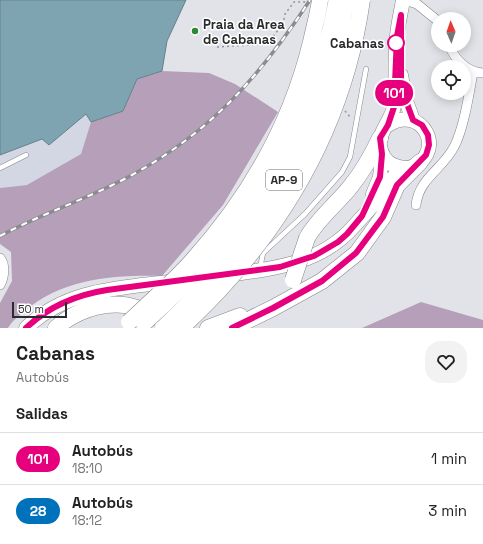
<!DOCTYPE html>
<html lang="es">
<head>
<meta charset="utf-8">
<style>
  body { margin:0; font-family:"Space Grotesk",sans-serif; background:#f2f2f2; color:#222; height:100vh; display:flex; flex-direction:column; font-size:15px; white-space:nowrap }
  * { box-sizing:border-box; margin:0 }
  p { font-size:13px; color:#767676 }
  .icon { flex:none; width:22px; height:22px; fill:none; stroke:currentColor; stroke-width:2; stroke-linecap:round; stroke-linejoin:round }
  .map { position:relative; height:328px; overflow:hidden }
  .drawer { display:flex; flex-direction:column; background:#fff; flex:1 }
  .drawer>* { flex:none }
  .badge { padding:0 8px; border-radius:13px; font-size:14px; line-height:26px }
  .needle { width:26px; rotate:358deg }
  .fabs { position:absolute; left:431px; top:12px; display:grid; gap:8px }
  .fabs a { display:grid; place-items:center; width:40px; height:40px; border-radius:50%; background:#fff; box-shadow:0 2px 10px #0003; font-size:20px }
  .scale { position:absolute; left:12px; bottom:10px; width:55px; box-sizing:border-box; padding-left:4px; border:2px solid #2a2b2d; border-top:0; font-size:11px; line-height:14px; white-space:nowrap; color:#2a2b2d; -webkit-text-stroke:3px #fff; paint-order:stroke }
  .map>.badge { position:absolute; translate:-50% -50%; box-shadow:0 0 0 2px #fff }
  h2 { padding:0 16px; font-size:15px; line-height:36px }
  .round { display:grid; place-items:center; flex:none; width:42px; height:42px; border-radius:16px; background:#f2f2f2 }
  .overview { display:flex; align-items:center; justify-content:space-between; height:68px; padding:0 16px }
  h1 { font-size:19px; font-weight:700; line-height:30px }
  ul { padding:0; list-style:none }
  li { display:flex; align-items:center; gap:12px; height:52px; padding:0 16px; border-top:1px solid #e0e0e0 }
  li div { flex:1 }
  li b { display:block; font-size:15px }
  li em { font-style:normal }
  li .badge { min-width:44px; font-weight:700; text-align:center }
  .map>svg:first-child { display:block }
  .built { fill:#d3d7e4 }
  .forest { fill:#b59fb9 }
  .water { fill:#7fa4b1; stroke:#668089 }
  .lines { fill:none; stroke-linecap:round; stroke-linejoin:round }
  .service-casing { stroke:#85868c; stroke-width:5.5 }
  .minor-casing { stroke:#85868c; stroke-width:10 }
  .trunk-casing { stroke:#85868c; stroke-width:15 }
  .motorway-casing { stroke:#85868c; stroke-width:17 }
  .path { stroke:#939599; stroke-width:1.5; stroke-dasharray:2 3; stroke-linecap:butt }
  .service { stroke:#fff; stroke-width:4.5 }
  .minor { stroke:#fff; stroke-width:9 }
  .trunk { stroke:#fff; stroke-width:14 }
  .motorway { stroke:#fff; stroke-width:16 }
  .rail-casing { stroke:#8a8c90; stroke-width:3.5 }
  .rail { stroke:#fff; stroke-width:2; stroke-dasharray:6; stroke-linecap:butt }
  .motorway-bridge-casing { stroke:#85868c; stroke-width:17; stroke-linecap:butt }
  .motorway-bridge { stroke:#fff; stroke-width:16 }
  .line-casing { stroke:#fff; stroke-width:9 }
  .line { stroke:#e6007e; stroke-width:6 }
  .poi-dot { fill:#2f8838; stroke:#fff; stroke-width:1.5 }
  .stop-dot { fill:#fff; stroke:#e6007e; stroke-width:2 }
  .labels { text-anchor:middle; dominant-baseline:central; stroke-width:3; stroke-linejoin:round; paint-order:stroke }
  .shield { fill:#fff; stroke:#6a6b6c; stroke-width:1 }
  .shield-label { font-size:12px; font-weight:bold; fill:#2a2b2d }
  .poi-label { font-size:13px; font-weight:bold; fill:#2a2b2d; stroke:#fff; text-anchor:start }
  .stop-label { font-size:13px; font-weight:bold; fill:#2a2b2d; stroke:#fff; text-anchor:end }
</style>
</head>
<body>
<div class="map">
<svg width="483" height="328" viewBox="0 0 483 328">
  <rect width="100%" height="100%" fill="#e1e3e9"/>
  <path class="built" d="M86,114l5,8 -10,32 -53,31 -28,3v-33l42,-16 7,6z"/>
  <path class="forest" d="M162,71l47,2 26,11 43,28 -55,93 -61,71c-49,-1 -98,2 -137,35 -6,5 -13,10 -17,17h-8v-25l12,-22 -1,-29 -11,-8v-56l27,-3 54,-31 10,-32 32,-11 14,-32z
    M421,302l62,18v8h-121z"/>
  <path class="water" d="M0,0h186l-19,41 -5,30 -25,8 -14,32 -32,11 -5,-8 -37,31 -7,-6 -42,16z"/>
  <g class="lines">
    <defs>
      <path id="service" d="M0,168l26,-13
        M260,268l3,-15 42,-39 37,-42 8,-15 16,-88"/>
      <path id="minor" d="M404,0l13,4 21,17
        M449,45c6,15 18,27 34,28
        M416,205c3,-27 26,-35 38,-58 10,-19 15,-53 19,-75
        M0,258c6,7 4,20 0,27"/>
      <path id="trunk" d="M401,75l4,23 8,22
        M388,125c34,-21 58,25 26,41 -6,3 -14,2 -21,-1 -7,-3 -12,-11 -13,-19 -2,-14 12,-26 14,-40 3,-23 0,-47 3,-70 1,-12 4,-24 6,-36
        M373,194l7,-17 2,-23
        M227,275c47,-6 96,-12 128,-50 8,-9 16,-17 23,-26 8,-12 13,-21 24,-31
        M26,328c41,-40 97,-40 151,-47"/>
      <path id="motorway" d="M307,238c11,-20 30,-34 44,-52 12,-15 21,-31 29,-48
        M56,328c22,-20 56,-30 84,-19 12,4 24,13 36,19
        M208,328l32,-12
        M232,328l41,-20 49,-27 35,-28 26,-36 14,-32 23,-23"/>
    </defs>
    <use href="#service" class="service-casing"/>
    <use href="#minor" class="minor-casing"/>
    <use href="#trunk" class="trunk-casing"/>
    <use href="#motorway" class="motorway-casing"/>
    <path class="path" d="M217,47l50,-3 16,-20 2,-10 9,-12h11l2,2
      M345,111l5,6"/>
    <use href="#service" class="service"/>
    <use href="#minor" class="minor"/>
    <use href="#trunk" class="trunk"/>
    <use href="#motorway" class="motorway"/>
    <defs>
      <path id="rail" d="M0,236c43,-23 90,-38 132,-61 80,-44 129,-100 178,-175"/>
    </defs>
    <use href="#rail" class="rail-casing"/>
    <use href="#rail" class="rail"/>
    <defs>
      <path id="motorway-bridge" d="M293,280l14,-42
        M129,322c21,-20 44,-40 63,-61 57,-63 99,-137 119,-219 3,-14 7,-28 9,-42
        M144,323c101,-90 166,-184 192,-319
        M163,328c28,-26 54,-54 78,-84 7,-9 16,-19 23,-29 43,-65 70,-138 82,-215
        M181,328c97,-89 162,-197 181,-328"/>
    </defs>
    <use href="#motorway-bridge" class="motorway-bridge-casing"/>
    <use href="#motorway-bridge" class="motorway-bridge"/>
  </g>
  <g class="lines">
    <defs>
      <path id="line" d="M26,328c23,-22 49,-33 81,-38l173,-23 34,-11 24,-14 9,-8 15,-18 18,-39 2,-23 -2,-16 8,-13 6,-18 3,-71 4,-21v63l4,20 8,22 9,5 6,10 1,10 -3,10 -29,30 -14,32 -27,36 -34,28 -49,27 -41,20"/>
    </defs>
    <use href="#line" class="line-casing"/>
    <use href="#line" class="line"/>
  </g>
  <circle class="poi-dot" cx="195" cy="31" r="4"/>
  <circle class="stop-dot" cx="396" cy="43" r="8"/>
  <g class="labels">
    <rect class="shield" x="266" y="170" width="36" height="20" rx="3"/>
    <g class="shield-label">
      <text x="284" y="180">AP-9</text>
    </g>
    <g class="poi-label">
      <text x="203" y="24">Praia da Area<tspan x="203" dy="15">de Cabanas</tspan></text>
    </g>
    <g class="stop-label">
      <text x="384" y="43">Cabanas</text>
    </g>
  </g>
</svg>
<div class="fabs">
<a><svg class="needle" viewBox="-14 -14 28 28"><path d="M0-13l5 13h-10z" fill="#e53935"/><path d="M0 13l5-13h-10z" fill="#767676"/></svg></a>
<a><svg class="icon" aria-label="locate" viewBox="0 0 24 24"><circle cx="12" cy="12" r="6"/><path d="M12 2v4M12 18v4M2 12h4M18 12h4"/></svg></a>
</div>
<div class="scale">50 m</div>
<b class="badge" style="left:394px;top:93px;background:#e6007e;color:#fff">101</b>
</div>
<section class="drawer">
<div class="overview"><div><h1>Cabanas</h1><p>Autobús</p></div><a class="round"><svg class="icon" aria-label="heart" viewBox="0 0 24 24"><path d="M12 20l-8-8c-3-5 5-10 8-4 3-6 11-1 8 4z"/></svg></a></div>
<h2>Salidas</h2>
<ul>
<li><span class="badge" style="background:#e6007e;color:#fff">101</span><div><b>Autobús</b><p>18:10</p></div><em>1 min</em></li>
<li><span class="badge" style="background:#0072bc;color:#fff">28</span><div><b>Autobús</b><p>18:12</p></div><em>3 min</em></li>
</ul>
</section>
</body>
</html>
